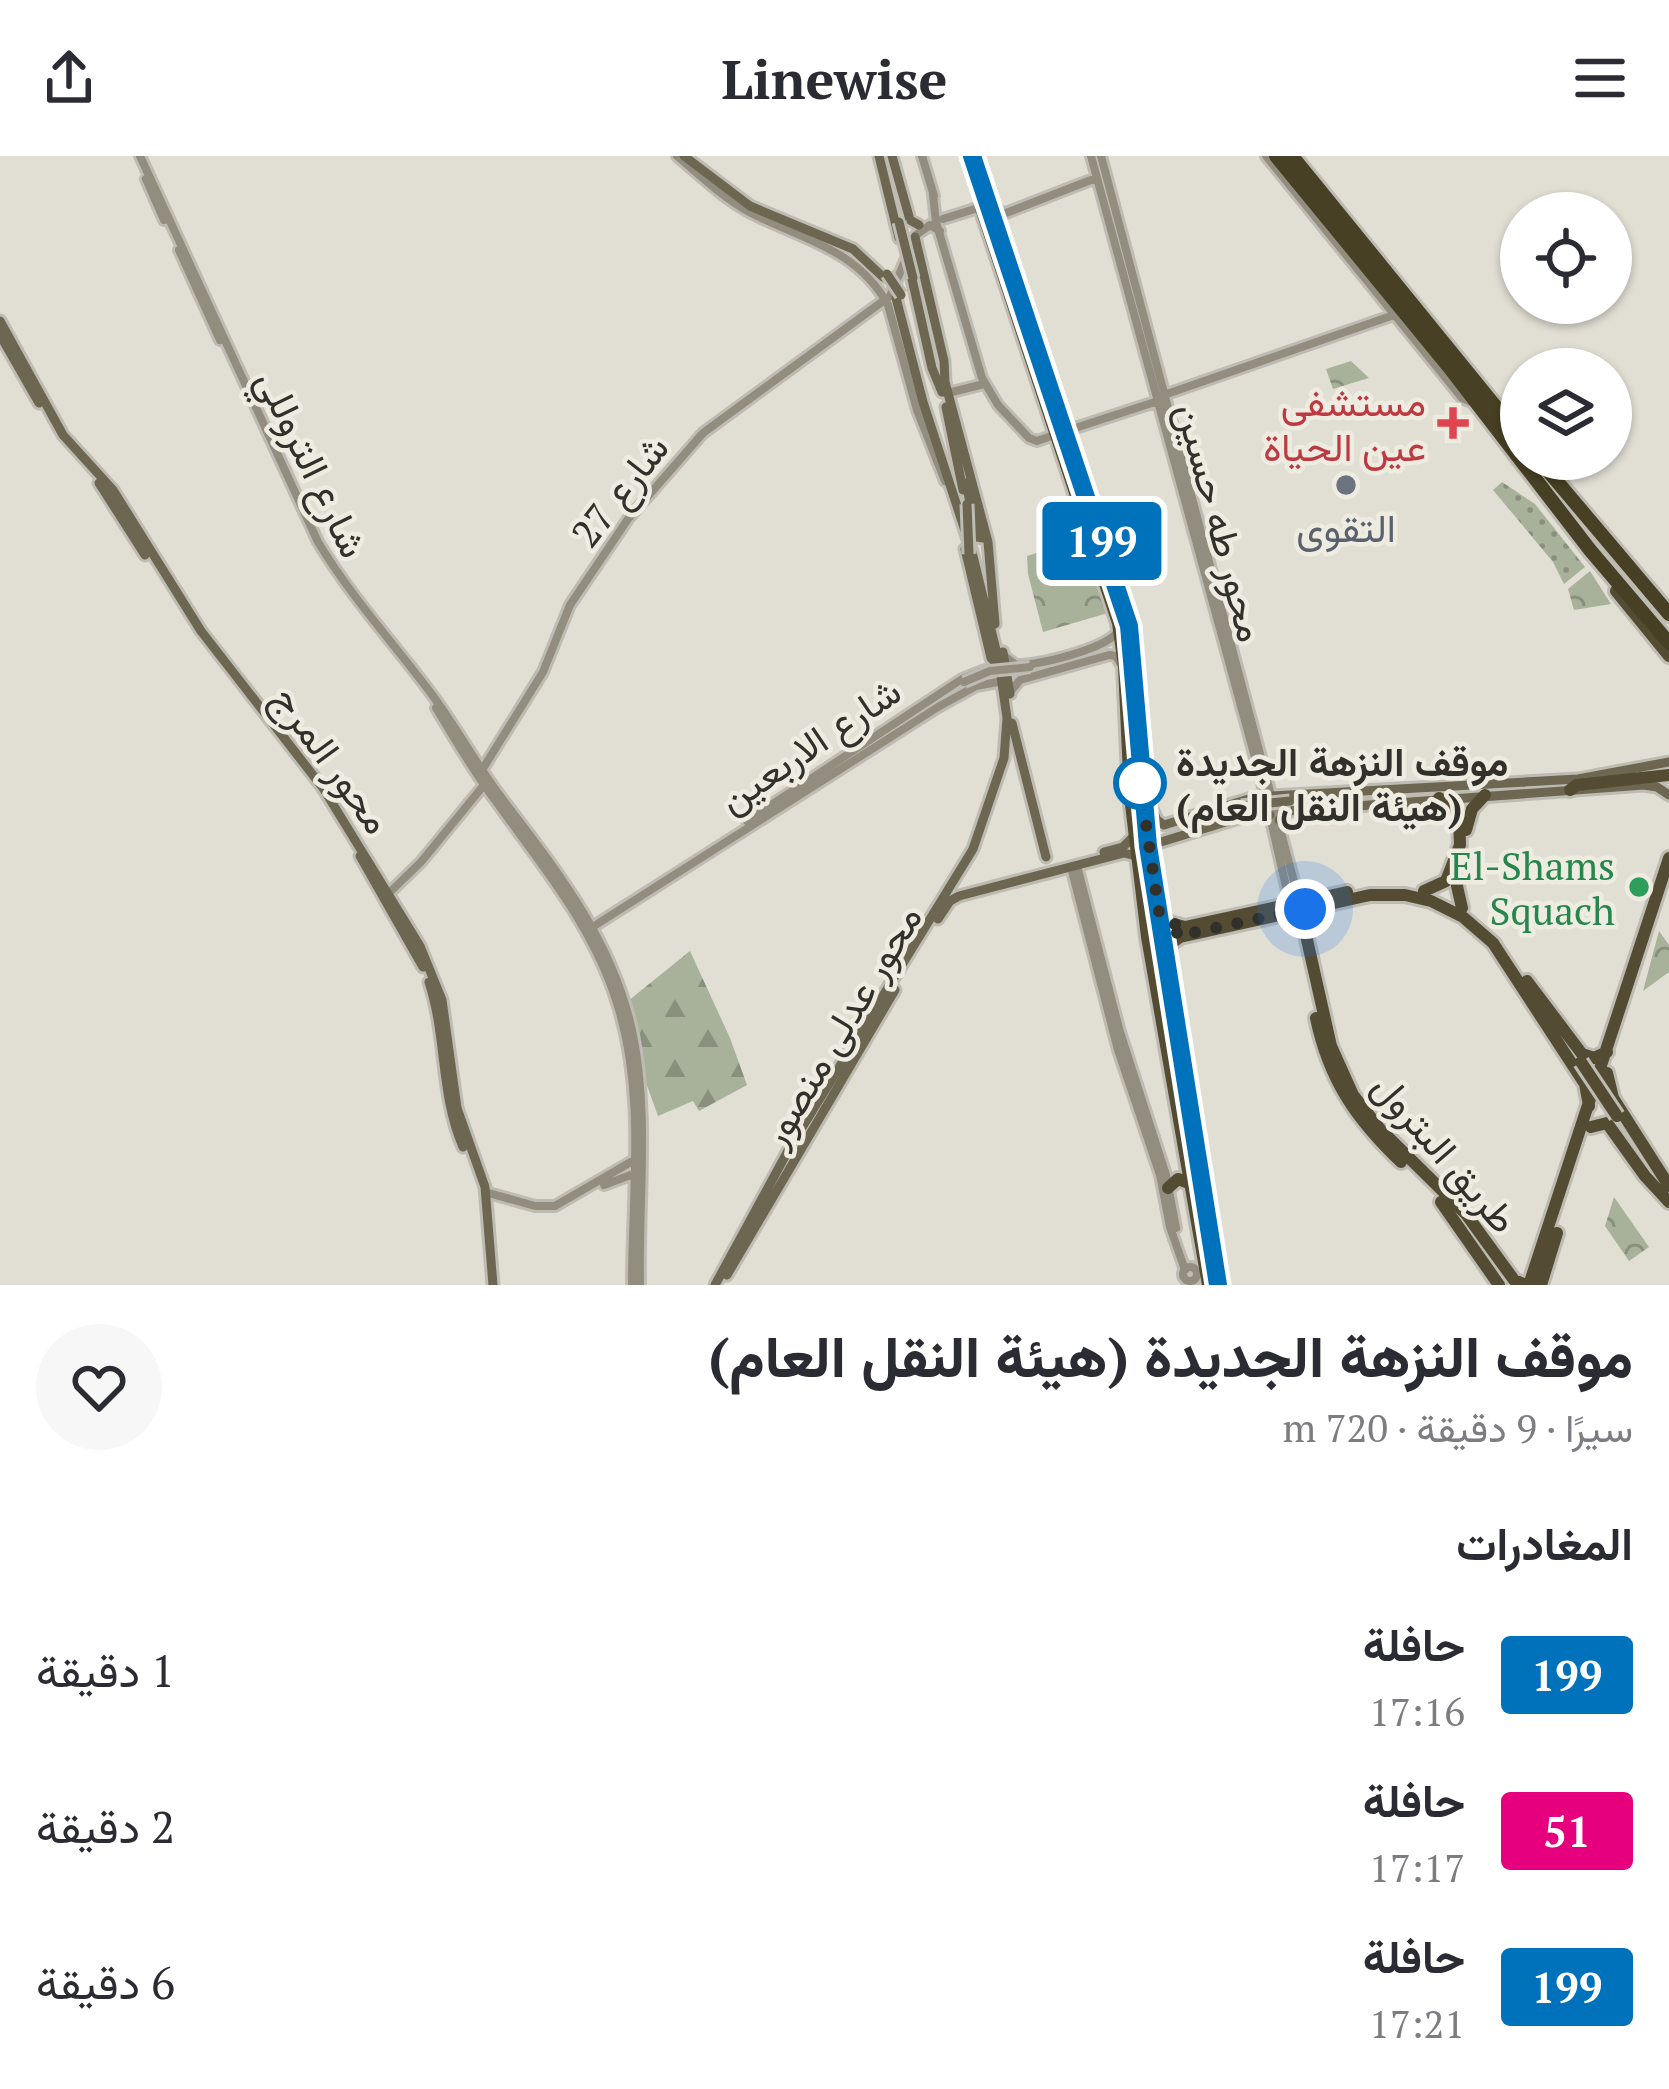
<!DOCTYPE html>
<html lang="ar">
<head>
<meta charset="utf-8">
<style>
  body { margin:0; font-family:"PT Serif",Vazirmatn,serif; background:#f7f7f7; color:#2b2b33; direction:rtl; height:100vh; display:flex; flex-direction:column; font-size:45px; white-space:nowrap }
  * { box-sizing:border-box; margin:0 }
  p { font-size:39px; color:#7c7c81 }
  .icon { flex:none; width:66px; height:66px; fill:none; stroke:currentColor; stroke-width:2; stroke-linecap:round; stroke-linejoin:round }
  .map { position:relative; height:1129px; overflow:hidden; direction:ltr }
  .side { display:flex; flex-direction:column; background:#fff; flex:1 }
  .side>* { flex:none }
  .badge { padding:0 24px; border-radius:9px; font-size:42px; line-height:78px }
  .tools { position:absolute; left:1500px; top:36px; display:grid; gap:24px }
  .tools a { display:grid; place-items:center; width:132px; height:132px; border-radius:50%; background:#fff; box-shadow:0 3px 9px #0004; font-size:60px }
  .you { position:absolute; width:60px; height:60px; margin:-30px; border:9px solid #fff; border-radius:50%; background:#1a73e8; box-shadow:0 0 0 18px #1a73e833 }
  .map>.badge { position:absolute; translate:-50% -50%; box-shadow:0 0 0 6px #fff }
  h2 { padding:0 36px; font-size:45px; line-height:108px }
  .round { display:grid; place-items:center; flex:none; width:126px; height:126px; border-radius:63px; background:#f7f7f7 }
  .overview { display:flex; align-items:center; justify-content:space-between; height:204px; padding:0 36px }
  h1 { font-size:57px; font-weight:800; line-height:90px }
  ul { padding:0; list-style:none }
  li { display:flex; align-items:center; gap:36px; height:156px; padding:0 36px }
  li div { flex:1 }
  li b { display:block; font-size:45px }
  li em { font-style:normal }
  li .badge { min-width:132px; font-weight:700; text-align:center }
  header { display:flex; justify-content:space-between; align-items:center; height:156px; padding:0 36px; background:#fff; font-size:54px; font-weight:800 }
  .map>svg:first-child { display:block }
  .grass { fill:url(#grass-dots) }
  .forest { fill:url(#forest-firs) }
  .park { fill:url(#park-crowns) }
  .garden { fill:#a8b19a }
  .lines { fill:none; stroke-linecap:round; stroke-linejoin:round }
  .tertiary-casing { stroke:#bebcb2; stroke-width:14 }
  .secondary-casing { stroke:#bebcb2; stroke-width:15 }
  .primary-casing { stroke:#bebcb2; stroke-width:18 }
  .trunk-casing { stroke:#bebcb2; stroke-width:20 }
  .tertiary { stroke:#928d7f; stroke-width:8 }
  .secondary { stroke:#6d6752; stroke-width:9 }
  .primary { stroke:#534c32; stroke-width:12 }
  .trunk { stroke:#484024; stroke-width:14 }
  .rail-casing { stroke:#7d7b74; stroke-width:8 }
  .rail { stroke:#eeece1; stroke-width:3; stroke-dasharray:9; stroke-linecap:butt }
  .tertiary-bridge-casing { stroke:#bebcb2; stroke-width:14; stroke-linecap:butt }
  .secondary-bridge-casing { stroke:#bebcb2; stroke-width:15; stroke-linecap:butt }
  .primary-bridge-casing { stroke:#bebcb2; stroke-width:18; stroke-linecap:butt }
  .tertiary-bridge { stroke:#928d7f; stroke-width:8 }
  .secondary-bridge { stroke:#6d6752; stroke-width:9 }
  .primary-bridge { stroke:#534c32; stroke-width:12 }
  .line-casing { stroke:#fff; stroke-width:27 }
  .line { stroke:#0072bc; stroke-width:18 }
  .walk { stroke:#31302b; stroke-width:12; stroke-dasharray:0 21.6 }
  .health-dot { fill:#e0444e; stroke:#eeece1; stroke-width:4.5 }
  .worship-dot { fill:#6b7280; stroke:#eeece1; stroke-width:4.5 }
  .stop-dot { fill:#fff; stroke:#0072bc; stroke-width:6 }
  .leisure-dot { fill:#2e9e5b; stroke:#eeece1; stroke-width:4.5 }
  .labels { text-anchor:middle; dominant-baseline:central; stroke-width:9; stroke-linejoin:round; paint-order:stroke }
  .health-label { font-size:39px; fill:#be3a42; stroke:#eeece1; text-anchor:end }
  .street-label { font-size:39px; fill:#31302b; stroke:#eeece1 }
  .worship-label { font-size:39px; fill:#5b616d; stroke:#eeece1 }
  .stop-label { font-size:39px; font-weight:bold; fill:#31302b; stroke:#eeece1; text-anchor:start }
  .leisure-label { font-size:39px; fill:#27864d; stroke:#eeece1; text-anchor:end }
</style>
</head>
<body>
<header><svg class="icon" aria-label="menu" viewBox="0 0 24 24"><path d="M4 6h16M4 12h16M4 18h16"/></svg>Linewise<svg class="icon" aria-label="share" viewBox="0 0 24 24"><path d="M12 15V3M7 8l5-5 5 5M5 13v7h14v-7"/></svg></header>
<div class="map">
<svg width="1669" height="1129" viewBox="0 0 1669 1129">
  <defs>
    <pattern id="grass-dots" width="8" height="8" patternUnits="userSpaceOnUse" patternTransform="scale(3)"><rect width="8" height="8" fill="#a8b19a"/><path d="M2 2h.1M6 6h.1" fill="none" stroke="#89907e" stroke-width="1.8" stroke-linecap="round"/></pattern>
    <pattern id="forest-firs" width="22" height="20" patternUnits="userSpaceOnUse" patternTransform="scale(3)"><rect width="22" height="20" fill="#a8b19a"/><path d="M5 1l3.5 6h-7zM16 11l3.5 6h-7z" fill="#89907e"/></pattern>
    <pattern id="park-crowns" width="20" height="18" patternUnits="userSpaceOnUse" patternTransform="scale(3)"><rect width="20" height="18" fill="#a8b19a"/><path d="M2 6a3 3 0 1 1 6 0M12 15a3 3 0 1 1 6 0" fill="none" stroke="#89907e"/></pattern>
  </defs>
  <rect width="100%" height="100%" fill="#e1dfd4"/>
  <path class="grass" d="M1502,326l33,22 50,63 -21,17 -11,-22 -60,-72z"/>
  <path class="forest" d="M690,795l40,87 17,47 -48,26 -6,-10 -35,15 -17,-47 -13,-68z"/>
  <path class="park" d="M1351,205l18,17 -36,11 -7,-20z
    M1085,381l23,76 -65,19 -15,-58 -1,-18z
    M1590,415l21,33 -37,6 -6,-21z
    M1659,775l10,14v27l-26,19z
    M1614,1041l35,50 -20,14 -24,-35z"/>
  <path class="garden" d="M1045,403l8,32 -17,5 -7,-33z"/>
  <g class="lines">
    <defs>
      <path id="tertiary" d="M140,0l178,386c32,53 72,97 109,146 28,36 49,77 77,113 54,71 108,139 128,229 18,83 6,171 8,255
        M677,0c24,20 47,43 74,57 53,27 106,36 137,92l29,105 28,71
        M922,0l12,40
        M1091,0l174,638 22,97 -3,13
        M1101,0l195,733 8,11
        M1266,0l196,242 14,6
        M146,23l18,41
        M933,39l3,27 46,156 16,27 31,33 8,3 20,-7
        M993,55l13,2 90,-35
        M943,63l38,-12
        M179,94l41,90
        M948,237l36,-9
        M1164,239l230,-80
        M1066,275l92,-30
        M1004,500l12,9c24,0 85,-15 101,-32
        M1011,535l9,-11 89,-25 7,1 4,7
        M436,552c19,31 37,63 59,92 46,65 98,125 122,203 29,91 15,189 15,282
        M482,614l61,-98 27,-67 58,-86 75,-86 187,-137 26,-61 14,-10 10,6
        M747,665l215,-142 31,-12
        M1077,710l43,166 46,143 10,53
        M1071,711l47,183 42,125 10,52 15,43
        M389,737l32,-31 63,-77
        M591,772l347,-221 38,-21 27,-5
        M604,1029l32,-12
        M485,1036l50,14h20l81,-47
        M1183 1118a7 7 0 1 1 14 0a7 7 0 1 1-14 0Z"/>
      <path id="secondary" d="M684,0l66,50 103,43 30,28
        M879,0l20,82
        M892,0l18,64 9,5
        M915,81l29,124 1,21 43,160 7,82
        M910,114l22,98 10,24
        M0,165l63,114 50,55 88,141 122,157 97,158 22,54 15,108 28,79 8,98
        M0,179l39,68
        M946,251l17,83
        M99,327l46,72
        M966,327l11,54 6,1 3,-4
        M965,393l26,109 6,6
        M1003,496l7,42
        M1012,567l34,134
        M1145,637l12,27 7,5 101,-31
        M1272,640l306,-17 91,-17
        M1279,664l9,-9 356,-26 13,2 12,8
        M1148,690l97,-30 25,-1
        M1104,696l19,-5 11,-11
        M360,700l63,111
        M938,763l12,-18 9,-5 165,-43 12,3
        M429,826c18,55 11,112 34,165
        M727,1119l168,-285
        M715,1129l74,-136 184,-300 31,-91 3,-40 -8,-56 -27,-110 -49,-150 -27,-104"/>
      <path id="primary" d="M972,0l141,417 20,78 11,170 74,464
        M981,52l137,415 6,43 6,130 17,141 61,348
        M1616,435l53,65
        M1570,634l7,-5 92,-10
        M1466,674l6,-21 13,-14
        M1460,706l-3,24 5,22
        M1424,735l22,-10 14,-36 -1,-31 -20,-16
        M1305,753l-2,13 28,124 22,49 27,34 86,85 48,66 12,5
        M1160,757l10,10 15,4 162,-35
        M1165,792l15,-11 190,-42h35l26,6 32,16 30,26 92,141 4,22
        M1527,825l55,73 12,4 13,-6
        M1316,862c13,62 40,101 85,144
        M1607,917l6,25 56,88
        M1591,971l16,-4 38,53 24,26
        M1168,1032l10,-9 11,4
        M1441,1046l58,83
        M1529,1129l140,-427
        M1541,1129l16,-52"/>
      <path id="trunk" d="M1276,0l173,211 141,183 79,93
        M1292,0l229,282
        M1538,303l131,155"/>
    </defs>
    <use href="#tertiary" class="tertiary-casing"/>
    <use href="#secondary" class="secondary-casing"/>
    <use href="#primary" class="primary-casing"/>
    <use href="#trunk" class="trunk-casing"/>
    <use href="#tertiary" class="tertiary"/>
    <use href="#secondary" class="secondary"/>
    <use href="#primary" class="primary"/>
    <use href="#trunk" class="trunk"/>
    <defs>
      <path id="rail" d="M967,0l155,468 7,51 6,138 63,399"/>
    </defs>
    <use href="#rail" class="rail-casing"/>
    <use href="#rail" class="rail"/>
    <defs>
      <path id="tertiary-bridge" d="M964,526l26,-11 40,-4"/>
      <path id="secondary-bridge" d="M899,66l14,56
        M887,118l14,21
        M967,348l2,50
        M1241,650l49,-5"/>
      <path id="primary-bridge" d="M1581,906l36,54"/>
    </defs>
    <use href="#tertiary-bridge" class="tertiary-bridge-casing"/>
    <use href="#secondary-bridge" class="secondary-bridge-casing"/>
    <use href="#primary-bridge" class="primary-bridge-casing"/>
    <use href="#tertiary-bridge" class="tertiary-bridge"/>
    <use href="#secondary-bridge" class="secondary-bridge"/>
    <use href="#primary-bridge" class="primary-bridge"/>
  </g>
  <g class="lines">
    <defs>
      <path id="line" d="M972,0l157,470 19,220 70,439"/>
    </defs>
    <use href="#line" class="line-casing"/>
    <use href="#line" class="line"/>
    <path class="walk" d="M1140,627l19,129 11,11 15,4 -8,3v6l128,-27"/>
  </g>
  <path class="health-dot" d="M1447 249h12v12h12v12h-12v12h-12v-12h-12v-12h12z"/>
  <circle class="worship-dot" cx="1346" cy="329" r="12"/>
  <circle class="stop-dot" cx="1140" cy="627" r="24"/>
  <circle class="leisure-dot" cx="1639" cy="731" r="12"/>
  <g class="labels">
    <g class="health-label">
      <text x="1426" y="245">مستشفى<tspan x="1426" dy="45">عين الحياة</tspan></text>
    </g>
    <g class="street-label">
      <text transform="translate(313 307) rotate(64)">شارع التروللي</text>
      <text transform="translate(619 334) rotate(-52)">شارع 27</text>
      <text transform="translate(1222 366) rotate(75)">محور طه حسين</text>
      <text transform="translate(809 588) rotate(-34)">شارع الاربعين</text>
      <text transform="translate(333 603) rotate(54)">محور المرج</text>
      <text transform="translate(840 869) rotate(-59)">محور عدلى منصور</text>
      <text transform="translate(1446 996) rotate(49)">طريق البترول</text>
    </g>
    <g class="worship-label">
      <text x="1346" y="371">التقوى</text>
    </g>
    <g class="stop-label">
      <text x="1176" y="605">موقف النزهة الجديدة<tspan x="1176" dy="45">(هيئة النقل العام)</tspan></text>
    </g>
    <g class="leisure-label">
      <text x="1615" y="709">El-Shams<tspan x="1615" dy="45">Squach</tspan></text>
    </g>
  </g>
</svg>
<div class="tools">
<a><svg class="icon" aria-label="locate" viewBox="0 0 24 24"><circle cx="12" cy="12" r="6"/><path d="M12 2v4M12 18v4M2 12h4M18 12h4"/></svg></a>
<a><svg class="icon" aria-label="layers" viewBox="0 0 24 24"><path d="M12 4l9 5-9 5-9-5zM3 14l9 5 9-5"/></svg></a>
</div>
<div class="you" style="left:1305px;top:753px"></div>
<b class="badge" style="left:1102px;top:385px;background:#0072bc;color:#fff">199</b>
</div>
<section class="side">
<div class="overview"><div><h1>موقف النزهة الجديدة (هيئة النقل العام)</h1><p>سيرًا · 9 دقيقة · 720 m</p></div><a class="round"><svg class="icon" aria-label="heart" viewBox="0 0 24 24"><path d="M12 20l-8-8c-3-5 5-10 8-4 3-6 11-1 8 4z"/></svg></a></div>
<h2>المغادرات</h2>
<ul>
<li><span class="badge" style="background:#0072bc;color:#fff">199</span><div><b>حافلة</b><p>17:16</p></div><em>1 دقيقة</em></li>
<li><span class="badge" style="background:#e6007e;color:#fff">51</span><div><b>حافلة</b><p>17:17</p></div><em>2 دقيقة</em></li>
<li><span class="badge" style="background:#0072bc;color:#fff">199</span><div><b>حافلة</b><p>17:21</p></div><em>6 دقيقة</em></li>
</ul>
</section>
</body>
</html>
